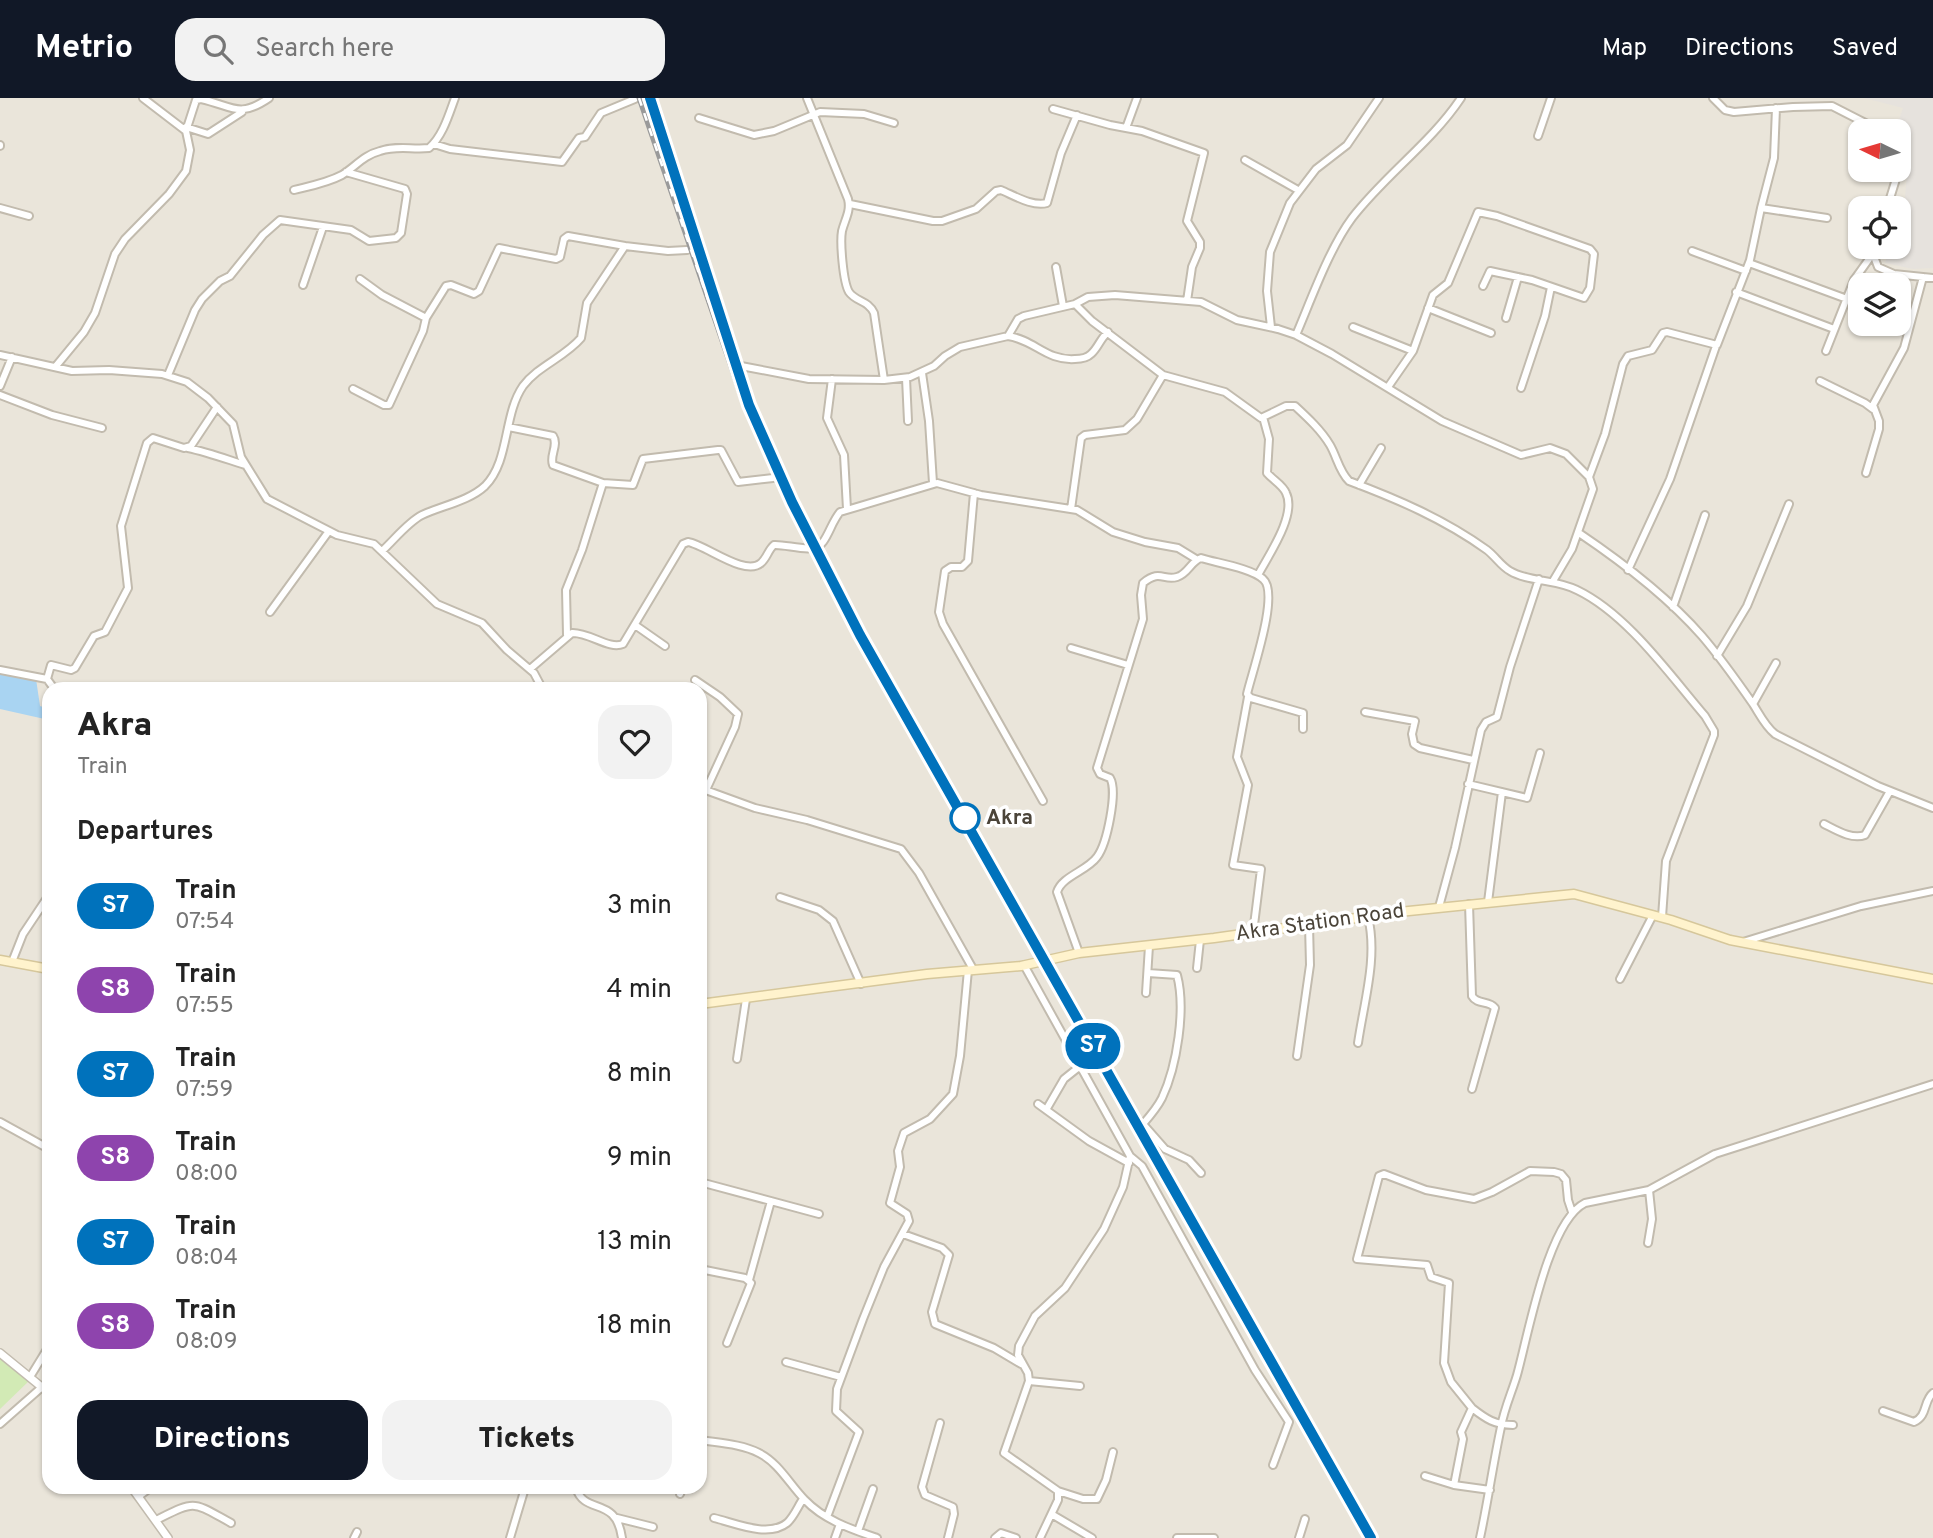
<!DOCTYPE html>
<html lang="en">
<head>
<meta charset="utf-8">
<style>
  body { margin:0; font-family:Overpass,sans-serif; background:#f2f2f2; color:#222; height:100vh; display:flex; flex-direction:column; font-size:26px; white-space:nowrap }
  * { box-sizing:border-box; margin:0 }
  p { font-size:23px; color:#767676 }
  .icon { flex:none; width:38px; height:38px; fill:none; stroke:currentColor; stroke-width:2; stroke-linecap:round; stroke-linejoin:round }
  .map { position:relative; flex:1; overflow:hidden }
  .side { position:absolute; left:42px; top:584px; width:665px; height:812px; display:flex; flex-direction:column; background:#fff; border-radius:21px; box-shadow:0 2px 5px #0004 }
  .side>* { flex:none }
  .badge { padding:0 14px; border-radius:23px; font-size:24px; line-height:46px }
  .needle { width:46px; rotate:275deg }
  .controls { position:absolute; left:1848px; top:21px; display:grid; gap:14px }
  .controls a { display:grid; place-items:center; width:63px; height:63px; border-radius:14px; background:#fff; box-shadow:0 2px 5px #0004; font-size:35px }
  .map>.badge { position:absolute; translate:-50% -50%; box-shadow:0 0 0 4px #fff }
  h2 { padding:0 35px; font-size:26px; line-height:63px }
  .round { display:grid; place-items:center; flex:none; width:74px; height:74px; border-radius:21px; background:#f2f2f2 }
  .summary { display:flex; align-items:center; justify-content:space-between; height:119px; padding:0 35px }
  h1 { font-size:33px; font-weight:800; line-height:52px }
  .action { display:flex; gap:14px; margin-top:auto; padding:14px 35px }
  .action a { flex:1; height:80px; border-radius:21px; background:#111827; color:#fff; font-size:28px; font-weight:800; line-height:80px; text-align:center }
  .action a+a { background:#f2f2f2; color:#222 }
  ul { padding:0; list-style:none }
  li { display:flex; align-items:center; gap:21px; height:84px; padding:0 35px }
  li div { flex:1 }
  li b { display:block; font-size:26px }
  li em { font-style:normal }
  li .badge { min-width:77px; font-weight:700; text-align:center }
  header { display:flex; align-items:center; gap:42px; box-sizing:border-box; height:98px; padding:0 35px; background:#111827; color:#fff }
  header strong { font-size:33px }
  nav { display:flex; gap:38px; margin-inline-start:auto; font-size:24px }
  .search { width:490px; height:63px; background:#f2f2f2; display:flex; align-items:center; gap:18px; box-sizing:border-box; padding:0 24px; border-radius:21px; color:#767676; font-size:26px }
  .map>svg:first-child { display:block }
  .residential { fill:#eae5da; fill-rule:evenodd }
  .industrial { fill:#e6e2dd }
  .green { fill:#d2eab5 }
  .water { fill:#a9d4f2 }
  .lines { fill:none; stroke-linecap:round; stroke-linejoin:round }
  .minor-casing { stroke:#c2bbae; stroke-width:10 }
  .tertiary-casing { stroke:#c2bbae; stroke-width:10 }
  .secondary-casing { stroke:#d6c79b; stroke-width:11 }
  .minor { stroke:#fff; stroke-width:6 }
  .tertiary { stroke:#fff; stroke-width:7 }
  .secondary { stroke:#fff3cd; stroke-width:8 }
  .rail-casing { stroke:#9a9a9a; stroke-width:5 }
  .rail { stroke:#fff; stroke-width:2.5; stroke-dasharray:8; stroke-linecap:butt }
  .line-casing { stroke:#fff; stroke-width:16 }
  .line { stroke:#0072bc; stroke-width:10 }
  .stop-dot { fill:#fff; stroke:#0072bc; stroke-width:3.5 }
  .labels { text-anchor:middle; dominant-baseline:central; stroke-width:7; stroke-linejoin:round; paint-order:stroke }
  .stop-label { font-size:21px; font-weight:bold; fill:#4b4439; stroke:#fff; text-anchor:start }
  .street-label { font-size:21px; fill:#4b4439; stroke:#fff }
</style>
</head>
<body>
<header>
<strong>Metrio</strong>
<div class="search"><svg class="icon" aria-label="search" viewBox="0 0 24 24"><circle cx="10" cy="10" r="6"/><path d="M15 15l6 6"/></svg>Search here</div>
<nav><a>Map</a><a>Directions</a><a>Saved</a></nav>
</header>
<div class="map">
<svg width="1933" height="1440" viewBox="0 0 1933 1440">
  <rect width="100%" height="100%" fill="#f6f3ec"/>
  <path class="residential" d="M0,0h1933v1440h-1933zM1860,33h39v39h-39zM1860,110h39v39h-39zM1860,187h39v39h-39zM49,592h651v798h-651z"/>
  <path class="industrial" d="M1864,0h69v170l-20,1 -28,-6 5,-16h9v-29l6,-20 2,-22 -8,-12v-33h-4l8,-23z"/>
  <path class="green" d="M0,1253l31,28 -31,30z"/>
  <path class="water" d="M0,575l36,6 4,27 9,3v11l-49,-11z"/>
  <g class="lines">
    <defs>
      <path id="minor" d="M143,0l43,33
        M807,0l41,101c3,12 -3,20 -6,32 -2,11 1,51 7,61 7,10 19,8 25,21l10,67
        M1713,0l12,12 9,2 59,-5 39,-1 49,25
        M1053,11l57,16 32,6 62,22 -17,68 13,21v6l-8,19 -5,34
        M699,20l55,17 20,-4 46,-19 44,2 30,9
        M186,29l22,7 34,-22
        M1126,30l11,-30
        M1538,38l13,-38
        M434,46l16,5 112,13 17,-24 6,-1 16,-24 34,-14
        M0,48v-1
        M1245,62l53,30
        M294,92c16,-4 33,-7 48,-15 13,-8 22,-20 38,-24 18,-6 32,-1 49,-3 14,-12 20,-34 26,-50
        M850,106l83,17h9l34,-12 20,-18 5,-1c14,6 32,17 46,13l14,-50 16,-38
        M0,110l29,8
        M1761,110l13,-50 2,-50
        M1887,110l9,-29 -1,-9
        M625,148l43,5 19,-1
        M1875,149l-2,7 5,13 16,7 39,4
        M1692,153l54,20
        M1749,165l98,36
        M1056,169l7,39
        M360,181l22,16 44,23 20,-32 5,-1 23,9 5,-3 20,-43 57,11 4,-2 4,-18 4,-3 57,10 -38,57 -6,35c-16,19 -43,28 -58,48 -20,29 -13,75 -38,100 -16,15 -44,20 -63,29 -14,7 -28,25 -40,36
        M303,187l20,-58
        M1736,194l98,37
        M1075,206l13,-7 27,-2 86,7 36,18 41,9 18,6 36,19 110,67 79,34 29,-7 16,6 23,23 4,12 -21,60 -19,32
        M1428,210l63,25
        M1506,220l12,-41
        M1271,229l-4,-36 3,-39 20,-49 26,-34 31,-24 32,-47
        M1353,229l60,24
        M1296,237c15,-35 33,-86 56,-117 33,-43 79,-75 109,-120
        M1008,238c27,4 38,25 67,23 5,0 12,-1 16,-5 7,-6 9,-15 17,-22
        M1826,253l28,-71 20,-28
        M0,257l72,16 37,-1 53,4 25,8 21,16 25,26 8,33 26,42 70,36 37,9 63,60 45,19 25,27 27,23 9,17
        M56,268l28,-34 11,-19 20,-59 10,-15 44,-45 17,-23 4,-21 -4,-19 10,-31 5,-1c32,7 37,20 68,-1
        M741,268l68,13 75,1 26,-3 24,-11 11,-10 15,-9 48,-11 10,-17 6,-3 51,-12 17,17 71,54 62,17 36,26 25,-12h9c13,12 26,24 35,39 7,12 9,26 19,36 48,18 95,38 138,69 8,6 14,16 23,21 18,11 46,8 67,19 50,24 92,84 128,126l9,15v4l-48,126 -4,56
        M922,275l7,48 4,62
        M168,277l27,-65 7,-11 18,-18 10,-5 33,-41 17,-15 71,10 18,11 27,-3 5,-5 6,-39 -2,-5 -59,-17
        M906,280l2,43
        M832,281l-5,39 17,37 3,54
        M1820,283l45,22 8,6
        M0,288l12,-29
        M1388,289l25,-36 20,-56 15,-12 30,-71 19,4 93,33 4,5 -4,34 -6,10 -52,-18 -42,-9 -7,15
        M1521,290l24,-72 6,-29
        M353,291l31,16h5l34,-74 3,-13
        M0,297l52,20 50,13
        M508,329l45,9c6,9 -4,20 0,29l50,18 30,2 10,-26 75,-9h3l17,32 35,-4
        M188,350c19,4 38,11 57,17
        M1866,375l13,-44v-8l-6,-16 31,-57 19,-71
        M1589,379l16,-43 18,-70 5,-8 24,-6 11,-17 4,-1 50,13 33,-85 11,-52 66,10
        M1359,387l22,-37
        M974,395l-6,68 -6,6h-11l-6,4 -6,41 4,12 100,177
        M1071,411l10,-71 4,-3 40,-5 12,-11 26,-44
        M1579,435c43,29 88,63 123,103 18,21 35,45 51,68 7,11 12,22 22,30l103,52 55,22
        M1628,472l42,-91 46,-133
        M1258,477c10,-19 39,-60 28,-82 -3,-8 -13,-13 -19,-20l2,-34 -6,-22
        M1673,509l32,-92
        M270,514l59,-81
        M635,527l30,21
        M567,537l-1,-45 16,-40 21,-67
        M1071,550l57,17
        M1717,558l30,-50 42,-102
        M530,571l42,-36c17,-1 37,17 51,11l60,-100 5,-2c18,3 57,35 73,21 6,-5 7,-13 13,-18 14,-1 41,10 49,-3 7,-10 9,-20 17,-30l97,-29 44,12 96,15 36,22 32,10 33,6 18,11
        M0,572l47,9
        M695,582l25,17 18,17 -3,13 -29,63
        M55,592l-8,-11 4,-14 20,5 4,-2 19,-32 11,-4 23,-44 -7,-62 26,-83 6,-5 31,10 7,-2 26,-39
        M1248,599l-11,60 11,28 -15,80 28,4 -8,64
        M1753,606l23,-41
        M1365,614l50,9 -3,13 2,10 6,4 53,12
        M1468,686l59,14 13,-45
        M700,690l55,20 52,12 94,29 18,24 54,96
        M1824,726c12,6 28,16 41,11l25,-44
        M780,799l39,13 14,11 28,63
        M1488,804l14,-110
        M1469,806l3,92c5,9 17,4 23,12l-23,81
        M1439,809l16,-59 26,-118 5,-8 11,-5 13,-50 29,-88
        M1743,844l118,-36 72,-15
        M1079,855l-22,-61c5,-16 30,-21 40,-35 10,-13 21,-66 13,-79l-10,-4 -3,-6 46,-149 -2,-24 2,-12c17,-14 20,-2 34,-6 11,-3 14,-16 24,-19 16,5 50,10 62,21 17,14 -11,93 -16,115l4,4 52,15v16
        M12,864l11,-28 26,-39
        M1024,867l106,191 -7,31 -19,42 -39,59 -30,28 -16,30 -1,9 10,18 1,8 -25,72 54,38v9l-18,38
        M1197,870l3,-28
        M1148,875l29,2c9,34 0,91 -15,123 -5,10 -12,18 -19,26l22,25 24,11 12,13
        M1620,881l33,-64
        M1146,895l3,-47
        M1358,945c6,-41 20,-86 10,-126
        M1297,958l13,-91 -1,-40
        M737,961l9,-60
        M1038,1006l51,37 40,22
        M1046,1012l18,-31 15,-12 6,-26
        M0,1024l49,27
        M1130,1058l12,10 113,204 34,52 -16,43
        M700,1084l119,32
        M903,1136l39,14 7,7 -17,57 3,12 59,24 27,16
        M1648,1145l4,-24 -3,-29
        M700,1171l45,9 6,5 -24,60
        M749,1182l22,-79
        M786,1264l55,15
        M30,1279l19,-31
        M1029,1283l51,5
        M1472,1310c14,11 23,17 41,17
        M1883,1313l31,11c14,-6 9,-21 19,-29
        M940,1325l-18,64 3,8 28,12 1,7 -6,24
        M0,1326l42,-37
        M700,1342c19,3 42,4 59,13 20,10 31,32 46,47 19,20 46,29 72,38
        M1425,1378l29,9 36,5
        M1454,1387l9,-46 -2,-7 11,-24 -21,-26 -7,-19 5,-80 -18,-6 -4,-12 -70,-6 22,-83 5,-2 42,16 48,9 18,-7 38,-21 24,1 7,2 5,6 2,20 4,12
        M576,1390c9,28 40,7 46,50
        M1058,1393l25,8h14l9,-19 7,-28
        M680,1396l2,-6
        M139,1398l11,-8
        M1053,1417l39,23
        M827,1419l32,-85 -23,-21 1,-22 26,-70 21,-52 25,-46 -2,-7 -17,-11 10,-36 -2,-16 6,-18 26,-14 23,-25 7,-38 8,-86
        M617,1420l36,9
        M714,1420c21,5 54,20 73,5 7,-6 11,-17 16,-24
        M156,1422c41,-20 35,-19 75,3
        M858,1433l15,-42
        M354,1440l3,-6
        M510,1440l15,-50
        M835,1440l5,-14
        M995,1440l6,-5 15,5
        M1177,1440h37
        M1299,1440l6,-19
        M1480,1440c8,-37 13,-74 21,-111 3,-18 11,-35 16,-52 11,-39 31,-154 68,-172l64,-13 66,-36 218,-70"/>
      <path id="tertiary" d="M0,1255l49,40
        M132,1390l36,50"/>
      <path id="secondary" d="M0,862l49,9
        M700,906l227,-30 94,-8 58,-13 135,-15 185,-26 175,-18 97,26 59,20 203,39"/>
    </defs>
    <use href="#minor" class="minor-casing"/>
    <use href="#tertiary" class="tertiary-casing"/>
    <use href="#secondary" class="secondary-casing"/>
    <use href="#minor" class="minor"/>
    <use href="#tertiary" class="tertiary"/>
    <use href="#secondary" class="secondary"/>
    <defs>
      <path id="rail" d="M639,0l105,307 43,97 68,133 511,903"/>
    </defs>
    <use href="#rail" class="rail-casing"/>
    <use href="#rail" class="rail"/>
  </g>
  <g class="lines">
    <defs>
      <path id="line" d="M650,0l99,307 43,97 68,133 511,903"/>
    </defs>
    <use href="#line" class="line-casing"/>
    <use href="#line" class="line"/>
  </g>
  <circle class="stop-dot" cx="965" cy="720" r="14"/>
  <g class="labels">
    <g class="stop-label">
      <text x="986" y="720">Akra</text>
    </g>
    <g class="street-label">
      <text transform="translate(1320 825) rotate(-8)">Akra Station Road</text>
    </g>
  </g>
</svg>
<div class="controls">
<a><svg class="needle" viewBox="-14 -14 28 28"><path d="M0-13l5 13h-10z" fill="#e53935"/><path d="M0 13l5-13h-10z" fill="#767676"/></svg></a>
<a><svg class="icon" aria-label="locate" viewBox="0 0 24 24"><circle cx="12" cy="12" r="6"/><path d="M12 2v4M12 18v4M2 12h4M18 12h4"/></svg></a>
<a><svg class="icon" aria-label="layers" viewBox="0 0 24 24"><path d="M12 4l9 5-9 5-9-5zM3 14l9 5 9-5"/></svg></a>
</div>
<b class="badge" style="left:1093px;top:948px;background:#0072bc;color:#fff">S7</b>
<section class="side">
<div class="summary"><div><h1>Akra</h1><p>Train</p></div><a class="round"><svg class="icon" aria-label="heart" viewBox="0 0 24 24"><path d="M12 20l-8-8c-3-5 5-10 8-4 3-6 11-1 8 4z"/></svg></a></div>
<h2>Departures</h2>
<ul>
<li><span class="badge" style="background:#0072bc;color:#fff">S7</span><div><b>Train</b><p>07:54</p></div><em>3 min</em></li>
<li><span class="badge" style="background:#8e44ad;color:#fff">S8</span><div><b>Train</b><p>07:55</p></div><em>4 min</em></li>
<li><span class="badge" style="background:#0072bc;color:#fff">S7</span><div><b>Train</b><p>07:59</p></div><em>8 min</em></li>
<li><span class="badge" style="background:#8e44ad;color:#fff">S8</span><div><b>Train</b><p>08:00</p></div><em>9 min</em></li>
<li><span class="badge" style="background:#0072bc;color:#fff">S7</span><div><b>Train</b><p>08:04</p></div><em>13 min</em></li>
<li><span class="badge" style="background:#8e44ad;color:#fff">S8</span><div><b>Train</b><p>08:09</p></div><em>18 min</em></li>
</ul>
<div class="action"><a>Directions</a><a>Tickets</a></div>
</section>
</div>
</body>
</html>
